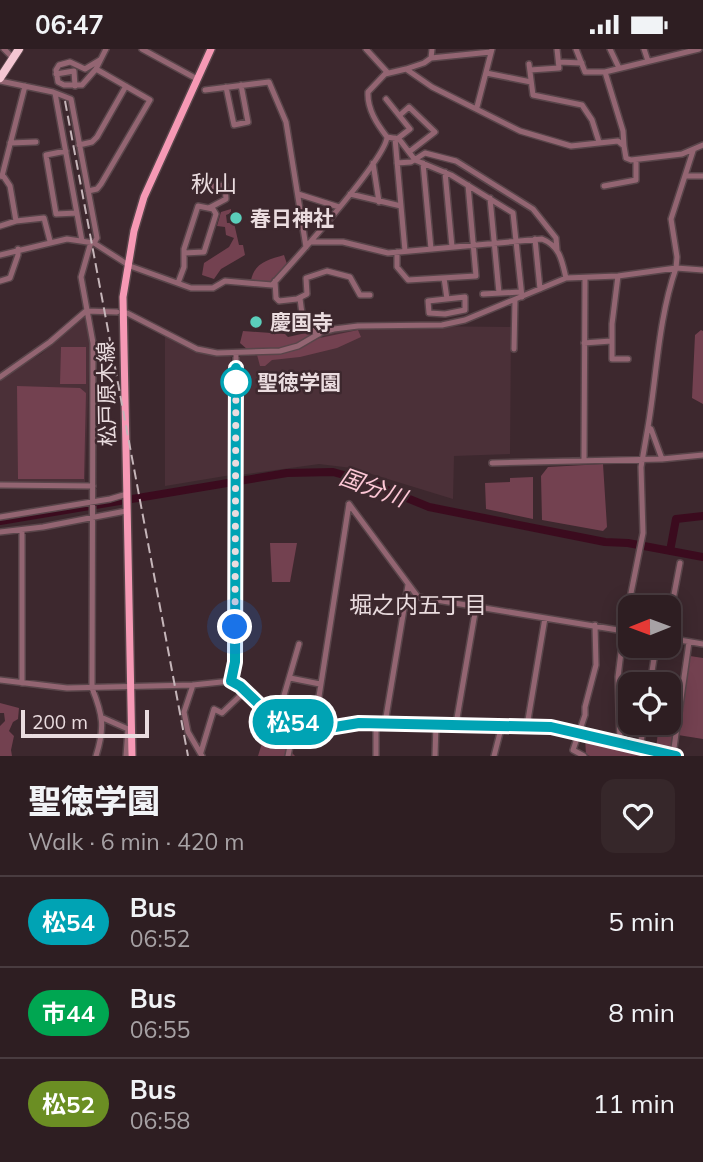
<!DOCTYPE html>
<html lang="en">
<head>
<meta charset="utf-8">
<style>
  body { margin:0; font-family:Mulish,"Noto Sans JP",sans-serif; background:#36272a; color:#f1f3f6; height:100vh; display:flex; flex-direction:column; font-size:26px; white-space:nowrap }
  * { box-sizing:border-box; margin:0 }
  p { font-size:23px; color:#a7a2a5 }
  .icon { flex:none; width:38px; height:38px; fill:none; stroke:currentColor; stroke-width:2; stroke-linecap:round; stroke-linejoin:round }
  .map { position:relative; height:707px; overflow:hidden }
  .drawer { display:flex; flex-direction:column; background:#2e1e22; flex:1 }
  .drawer>* { flex:none }
  .badge { padding:0 14px; border-radius:23px; font-size:24px; line-height:46px }
  .needle { width:46px; rotate:269deg }
  .controls { position:absolute; left:618px; top:546px; display:grid; gap:14px }
  .controls a { display:grid; place-items:center; width:63px; height:63px; border-radius:14px; background:#2e1e22; box-shadow:0 4px 18px #0003,0 0 0 2px #493c40; font-size:35px }
  .scale { position:absolute; left:21px; bottom:18px; width:128px; box-sizing:border-box; padding-left:7px; border:4px solid #eadcdf; border-top:0; font-size:19px; line-height:24px; white-space:nowrap; color:#eadcdf; -webkit-text-stroke:5px #3d282e; paint-order:stroke }
  .you { position:absolute; width:35px; height:35px; margin:-18px; border:5px solid #fff; border-radius:50%; background:#1a73e8; box-shadow:0 0 0 10px #1a73e833 }
  .map>.badge { position:absolute; translate:-50% -50%; box-shadow:0 0 0 4px #fff }
  .round { display:grid; place-items:center; flex:none; width:74px; height:74px; border-radius:14px; background:#36272a }
  .overview { display:flex; align-items:center; justify-content:space-between; height:119px; padding:0 28px }
  h1 { font-size:33px; font-weight:800; line-height:52px }
  ul { padding:0; list-style:none }
  li { display:flex; align-items:center; gap:21px; height:91px; padding:0 28px; border-top:2px solid #493c40 }
  li div { flex:1 }
  li b { display:block; font-size:26px }
  li em { font-style:normal }
  li .badge { min-width:77px; font-weight:700; text-align:center }
  .status { display:flex; justify-content:space-between; align-items:center; height:49px; padding:0 35px; background:#2e1e22; direction:ltr }
  .status svg { height:19px; fill:currentColor }
  .map>svg:first-child { display:block }
  .built { fill:#4b3038 }
  .green { fill:#734150 }
  .lines { fill:none; stroke-linecap:round; stroke-linejoin:round }
  .river { stroke:#3b0b1e; stroke-width:8 }
  .minor-casing { stroke:#59454a; stroke-width:8 }
  .major-casing { stroke:#59454a; stroke-width:10 }
  .highway-casing { stroke:#59454a; stroke-width:10 }
  .minor { stroke:#936572; stroke-width:5 }
  .major { stroke:#f699b5; stroke-width:7 }
  .highway { stroke:#f4c6d2; stroke-width:8 }
  .rail { stroke:#c5b5b9; stroke-width:2; stroke-dasharray:10 5; stroke-linecap:butt }
  .line-casing { stroke:#fff; stroke-width:16 }
  .line { stroke:#00a3b4; stroke-width:10 }
  .walk { stroke:#eadcdf; stroke-width:7; stroke-dasharray:0 12.6 }
  .poi-dot { fill:#5bcebb; stroke:#3d282e; stroke-width:2.5 }
  .stop-dot { fill:#fff; stroke:#00a3b4; stroke-width:3.5 }
  .labels { text-anchor:middle; dominant-baseline:central; stroke-width:5; stroke-linejoin:round; paint-order:stroke }
  .poi-label { font-size:21px; font-weight:bold; fill:#eadcdf; stroke:#3d282e; text-anchor:start }
  .stop-label { font-size:21px; font-weight:bold; fill:#eadcdf; stroke:#3d282e; text-anchor:start }
  .street-label { font-size:21px; fill:#eadcdf; stroke:#3d282e }
  .neighbourhood-label { font-size:23px; fill:#eadcdf; stroke:#3d282e }
  .water-label { font-size:23px; font-style:italic; fill:#fdc7d6; stroke:#3d282e }
</style>
</head>
<body>
<div class="status"><b>06:47</b><svg viewBox="0 0 49 12"><path d="M0 12V9h3v3zM5 12V6h3v6zM10 12V3h3v9zM15 12V0h3v12zM26 1h20v11H26zM47 4h2v5h-2z"/></svg></div>
<div class="map">
<svg width="703" height="707" viewBox="0 0 703 707">
  <rect width="100%" height="100%" fill="#3d282e"/>
  <path class="built" d="M85,267l5,28 -5,138 -85,1v-104l41,-25z
    M414,277l97,1 -1,127 -56,2 -1,43 -101,-31 -33,-4 -79,11 -1,-118 3,-2 17,-1 53,-13 21,-9 29,-4z
    M165,286l38,18 26,2 2,3v117l-66,11z"/>
  <path class="green" d="M231,160v4l-5,2 1,8h7l5,22h4l2,10 -24,14 -7,10 -12,-4 2,-12 25,-16 5,-9 -8,-3 -1,-8 -8,-1 4,-14z
    M284,206l3,9 -16,18 -20,-2c4,-18 17,-20 33,-25z
    M358,281l3,7 -24,11 -37,9 -28,3 -7,6h-5l-4,-15 -8,-1 -8,-7 3,-12 42,3 3,3 22,-5 5,7z
    M701,281l2,1v73l-11,-6 3,-63z
    M61,298h25v37h-26z
    M17,337l63,2 6,5 -2,86h-66z
    M603,415l4,63 -4,4 -61,-11 -1,-44 7,-9z
    M533,428v42l-47,-10 -1,-26 25,-1v-4z
    M270,494h27l-7,39h-18z
    M690,607l13,2v81l-25,-4z
    M0,654l19,5 -1,11 -5,3 -4,9 5,5 -3,14 1,6h-12v-30l5,-5 -1,-8h-4z
    M669,659l9,2 -8,42 -14,-3 3,-26h9z
    M267,678l28,29h-37z
    M585,688l43,11 22,8h-60l-4,-1z"/>
  <g class="lines">
    <path class="river" d="M0,472l287,-48 46,-1 32,9 64,26 176,35 23,1 75,14
      M670,502l6,-32 27,-3"/>
    <defs>
      <path id="minor" d="M4,0l6,6 4,1
        M142,0l55,30
        M366,0l22,24
        M576,0l9,23h20
        M610,0l9,19
        M644,0l4,12
        M431,9l60,-6
        M100,11l-15,9 -15,-7 -11,3 -3,5 2,12 6,3h18l14,-16 10,-20
        M559,13l23,1
        M529,15l4,31 49,10 10,15 7,22
        M406,20l18,-6 7,-5 1,-9
        M530,21l29,-2 -2,-19
        M486,24l45,9
        M56,25l18,-3 1,15
        M0,32l53,11 18,7 26,139 -3,5
        M226,38l8,38 14,-3 -7,-37
        M205,41l64,-8 17,40 20,125
        M55,44l27,148
        M386,50l24,30 -13,10
        M477,58l15,-58
        M400,66l9,-8 26,25 -26,20
        M387,88l12,2 16,21 36,15 62,38 9,84
        M10,94l26,-1
        M79,96l13,-3 5,-5 29,-51
        M624,97l-1,-15 -18,-59 94,-23
        M66,102l-20,4 10,59 21,-1
        M373,114l6,39
        M397,114l14,-1 14,-9 31,8 77,48 23,29 1,12
        M423,114l8,86
        M445,123l7,75
        M0,127l4,1 6,9 6,35 28,-3 6,23
        M2,127l23,-90
        M686,127h17
        M604,137l32,-6v-20
        M208,138l17,-2 1,14 -17,9
        M88,142l9,-2 4,-5 49,-84 -54,-31
        M298,145l41,13
        M350,145l51,12 -6,-68
        M490,149l9,95
        M401,157l4,45
        M0,177l16,-5
        M535,190l5,50
        M91,193l-10,35 12,66 -1,345c11,27 13,40 4,68
        M311,193h32l45,11 154,-14c18,7 20,22 24,39
        M397,203v15l11,13 68,-4 -8,-91
        M0,206l67,-16 27,4 36,23 61,22h22l12,-7 47,4c20,-22 114,-126 115,-148 -10,-13 -20,-28 -19,-45l17,-18 21,-5 26,18 88,44 51,15 47,-5 6,5 2,12 5,2 51,-6 21,-9
        M618,227l-6,48v35h16
        M444,229l3,21
        M0,232l10,-3 8,-23v-6
        M275,232l1,17 3,3 18,-2 10,-5 -1,-16 21,-7 23,6 10,18h10
        M178,234l6,-16v-18l14,-43 15,3 3,5 -12,38 -20,1
        M483,245l37,-2
        M465,248v13l-20,4 -16,-1 -1,-12z
        M300,249c2,17 2,29 19,36
        M127,264l70,36 20,4 63,-2 18,-5 24,-14 12,-3 24,-3 84,-1 23,-5 101,-42 52,-2 58,-8 27,2
        M584,294l27,-2
        M514,300l1,-49
        M0,328l50,-35 36,-31 31,1
        M584,410l1,-181
        M662,410l-11,-30 -3,-2c9,-53 10,-107 28,-159l1,-11 -6,-38 22,-68
        M492,414l170,-4 41,-4
        M0,436l93,1
        M349,455l69,93 212,35
        M0,468l110,-18 17,-5
        M0,483l43,-5 83,-16
        M668,577l12,-63
        M668,589l35,6
        M290,629l30,6
        M0,631l67,8 126,-3 38,-4 9,5 26,25 51,19 42,-7 186,3 131,30
        M231,632l4,-19 1,-309
        M22,634v-153
        M650,635l6,-38
        M193,636l-9,27 4,20 14,24
        M318,654l31,-199
        M278,667l21,-72
        M103,669l25,11
        M385,674l23,-138
        M456,675l20,-117
        M527,677l18,-108
        M620,693l-2,-65 6,-49 19,-95 -2,-66 7,-40
        M640,699l4,-25
        M201,703l13,-43 8,4 23,-22
        M673,706l16,-113
        M126,707l2,-27h4
        M288,707l7,-34
        M376,707v-33
        M435,707l1,-32
        M494,707l8,-31
        M584,707l-11,-6 12,-35v-8l11,-42 -1,-40"/>
      <path id="major" d="M132,707l-9,-459 11,-66 10,-34 67,-148"/>
      <path id="highway" d="M0,29l19,-29"/>
    </defs>
    <use href="#minor" class="minor-casing"/>
    <use href="#major" class="major-casing"/>
    <use href="#highway" class="highway-casing"/>
    <use href="#minor" class="minor"/>
    <use href="#major" class="major"/>
    <use href="#highway" class="highway"/>
    <path class="rail" d="M65,52l123,655"/>
  </g>
  <g class="lines">
    <defs>
      <path id="line" d="M236,319l-1,294 -4,19 9,5 26,25 51,19 42,-7 192,4 125,29"/>
    </defs>
    <use href="#line" class="line-casing"/>
    <use href="#line" class="line"/>
    <path class="walk" d="M235,578l1,-259v14"/>
  </g>
  <g class="poi-dot">
    <circle cx="236" cy="169" r="7"/>
    <circle cx="256" cy="273" r="7"/>
  </g>
  <circle class="stop-dot" cx="236" cy="333" r="14"/>
  <g class="labels">
    <g class="poi-label">
      <text x="250" y="169">春日神社</text>
      <text x="270" y="273">慶国寺</text>
    </g>
    <g class="stop-label">
      <text x="257" y="333">聖徳学園</text>
    </g>
    <g class="street-label">
      <text transform="translate(106 345) rotate(-91)">松戸原木線</text>
    </g>
    <g class="neighbourhood-label">
      <text x="214" y="134">秋山</text>
      <text x="418" y="555">堀之内五丁目</text>
    </g>
    <g class="water-label">
      <text transform="translate(373 438) rotate(20)">国分川</text>
    </g>
  </g>
</svg>
<div class="controls">
<a><svg class="needle" viewBox="-14 -14 28 28"><path d="M0-13l5 13h-10z" fill="#e53935"/><path d="M0 13l5-13h-10z" fill="#a7a2a5"/></svg></a>
<a><svg class="icon" aria-label="locate" viewBox="0 0 24 24"><circle cx="12" cy="12" r="6"/><path d="M12 2v4M12 18v4M2 12h4M18 12h4"/></svg></a>
</div>
<div class="scale">200 m</div>
<div class="you" style="left:235px;top:578px"></div>
<b class="badge" style="left:293px;top:673px;background:#00a3b4;color:#fff">松54</b>
</div>
<section class="drawer">
<div class="overview"><div><h1>聖徳学園</h1><p>Walk · 6 min · 420 m</p></div><a class="round"><svg class="icon" aria-label="heart" viewBox="0 0 24 24"><path d="M12 20l-8-8c-3-5 5-10 8-4 3-6 11-1 8 4z"/></svg></a></div>
<ul>
<li><span class="badge" style="background:#00a3b4;color:#fff">松54</span><div><b>Bus</b><p>06:52</p></div><em>5 min</em></li>
<li><span class="badge" style="background:#00a651;color:#fff">市44</span><div><b>Bus</b><p>06:55</p></div><em>8 min</em></li>
<li><span class="badge" style="background:#6b8e23;color:#fff">松52</span><div><b>Bus</b><p>06:58</p></div><em>11 min</em></li>
</ul>
</section>
</body>
</html>
